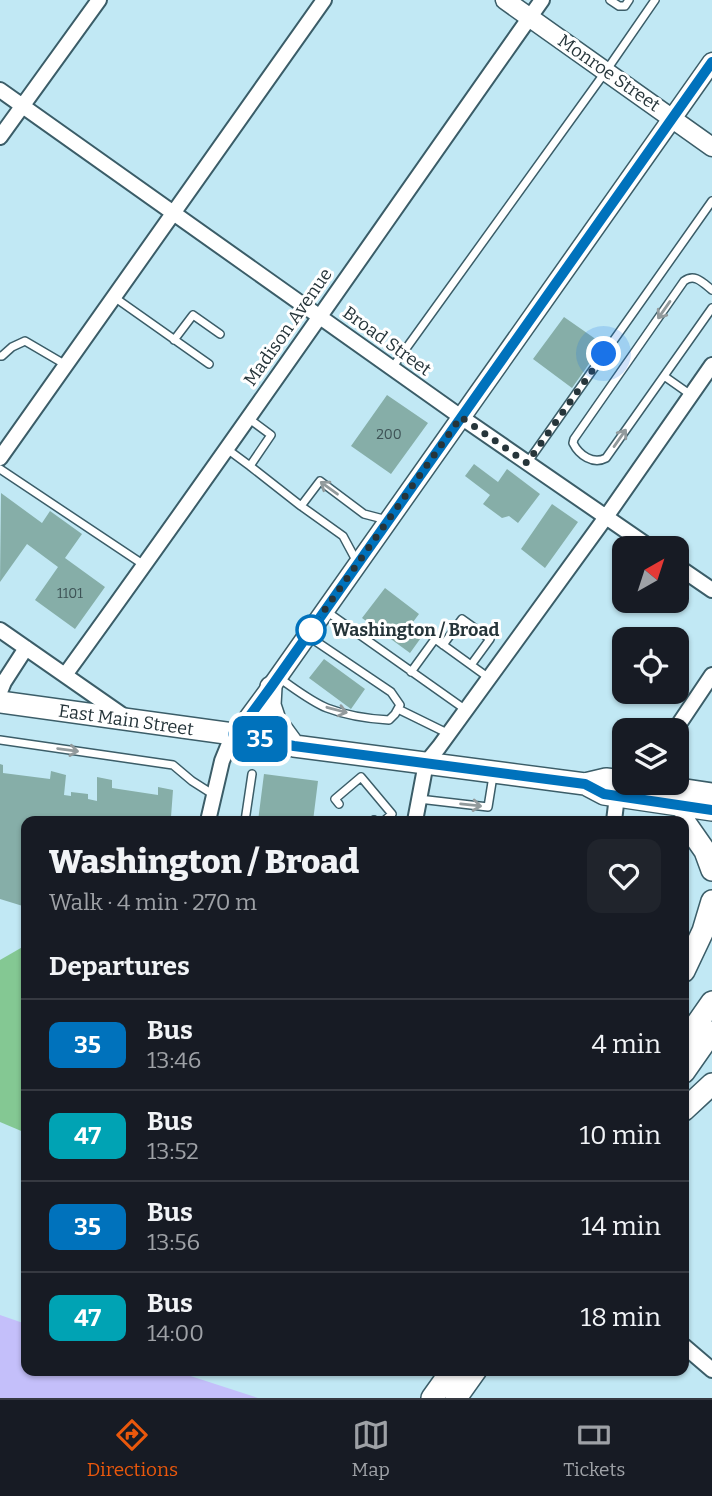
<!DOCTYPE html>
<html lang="en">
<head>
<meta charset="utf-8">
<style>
  body { margin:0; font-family:Bitter,serif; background:#20242c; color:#f1f3f6; height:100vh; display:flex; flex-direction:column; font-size:26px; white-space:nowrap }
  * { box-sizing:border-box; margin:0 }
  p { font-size:23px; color:#9ea1a6 }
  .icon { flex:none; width:38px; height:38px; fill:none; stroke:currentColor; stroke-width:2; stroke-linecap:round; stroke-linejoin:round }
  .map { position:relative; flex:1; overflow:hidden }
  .sheet { position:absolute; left:21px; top:816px; width:668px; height:560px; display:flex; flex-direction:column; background:#171b24; border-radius:14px; box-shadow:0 2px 5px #0004 }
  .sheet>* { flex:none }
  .badge { padding:0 14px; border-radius:10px; font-size:24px; line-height:46px }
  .needle { width:46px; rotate:39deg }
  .controls { position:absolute; left:612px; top:536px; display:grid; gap:14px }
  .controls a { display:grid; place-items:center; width:77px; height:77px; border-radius:14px; background:#171b24; box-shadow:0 2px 5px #0004; font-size:35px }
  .you { position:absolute; width:35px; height:35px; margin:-18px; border:5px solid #fff; border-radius:50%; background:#1a73e8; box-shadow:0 0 0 10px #1a73e833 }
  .map>.badge { position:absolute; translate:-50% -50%; box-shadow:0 0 0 4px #fff }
  h2 { padding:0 28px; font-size:26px; line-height:63px }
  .round { display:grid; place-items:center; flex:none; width:74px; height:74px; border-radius:14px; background:#20242c }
  .overview { display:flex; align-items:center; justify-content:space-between; height:119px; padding:0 28px }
  h1 { font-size:33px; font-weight:800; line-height:52px }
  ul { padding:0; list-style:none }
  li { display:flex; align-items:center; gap:21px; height:91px; padding:0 28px; border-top:2px solid #363941 }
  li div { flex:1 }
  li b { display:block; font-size:26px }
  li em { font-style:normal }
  li .badge { min-width:77px; font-weight:700; text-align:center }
  .tabs { display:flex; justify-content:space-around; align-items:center; height:98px; border-top:2px solid #363941; background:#171b24; font-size:19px; color:#9ea1a6 }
  .tabs a { display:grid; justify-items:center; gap:4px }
  .tabs .active { color:#ea580c }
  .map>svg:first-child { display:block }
  .green { fill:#84c893 }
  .water { fill:#c4bffa }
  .building { fill:#86aea8 }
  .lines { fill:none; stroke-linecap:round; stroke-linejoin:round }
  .service-casing { stroke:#3b5d68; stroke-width:10 }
  .minor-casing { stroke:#3b5d68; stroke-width:18 }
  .tertiary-casing { stroke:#3b5d68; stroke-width:21 }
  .primary-casing { stroke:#3b5d68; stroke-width:24 }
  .service { stroke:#fff; stroke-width:7 }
  .minor { stroke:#fff; stroke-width:14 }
  .tertiary { stroke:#fff; stroke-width:18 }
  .primary { stroke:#fff; stroke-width:21 }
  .oneway { stroke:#929a9c }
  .line-casing { stroke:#fff; stroke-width:16 }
  .line { stroke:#0072bc; stroke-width:10 }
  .walk { stroke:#26353a; stroke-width:7; stroke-dasharray:0 12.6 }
  .stop-dot { fill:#fff; stroke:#0072bc; stroke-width:3.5 }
  .labels { text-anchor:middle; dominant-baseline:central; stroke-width:6; stroke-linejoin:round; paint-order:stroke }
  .number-label { font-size:14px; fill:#3e5356 }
  .street-label { font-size:18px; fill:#26353a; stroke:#fff }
  .stop-label { font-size:18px; font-weight:bold; fill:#26353a; stroke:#fff; text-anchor:start }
</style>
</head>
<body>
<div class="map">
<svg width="712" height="1398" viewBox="0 0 712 1398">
  <rect width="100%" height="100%" fill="#c1e8f4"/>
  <path class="green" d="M26,945v188l-26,-11v-162z"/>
  <path class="water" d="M0,1315l26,9v46h146l86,28h-258z"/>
  <path class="building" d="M564,317l43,30 -8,10 -3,-3 -24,34 -39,-29z
    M387,395l41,28 -37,51 -40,-28z
    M474,464l24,18 9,-13 33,25 -22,29 -9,-7 -7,2 -19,-14 7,-9 -25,-19z
    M1,493l41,30 8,-12 32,23 -17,24 40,29 -30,42 -40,-29 23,-33 -31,-23 -27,38z
    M552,504l26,18 -33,46 -24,-19z
    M385,588l34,26 -9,12 13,9 -13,18 -48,-35z
    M324,659l41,30 -14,20 -42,-31z
    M0,764l3,1v8l47,6 1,-8 15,4 -2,20 7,1v-4l17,2v5l9,2v-24l15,3v8l46,7v-8l15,3 -2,27h-5l-1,4h-139v86l-26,-8z
    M264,774l54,7 -5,40h-55z"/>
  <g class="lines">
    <defs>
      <path id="service" d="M610,0l9,6h6l4,-6
        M712,290c-9,-7 -17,-17 -28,-9l-110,158 -1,4c6,12 20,22 33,15l106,-150
        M114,297l95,67
        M174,340l19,-25 27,19
        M0,356h2l10,-9 13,-6 41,24
        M392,368l214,-297 49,-71
        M664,376l27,19
        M227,449l23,17 21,-31 -23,-17
        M527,463l185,-262
        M250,466l51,40
        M0,469l144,96
        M357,562l-14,-26 -42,-30 19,-25 44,33 23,6
        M326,611l140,99
        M471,665l18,13
        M411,672l24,-33 36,26 19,-26 -28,-20 -19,26
        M279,678c15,10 31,23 48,30 18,7 43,11 62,12l6,-6 5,-9 -9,-13 -83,-56
        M398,709l51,25
        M0,740l173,25 19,16 22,14
        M419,799l69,8 5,-31
        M339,804l-4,-5 26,-22 31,37 -8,7
        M374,820l1,1
        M245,821l7,-47"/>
      <path id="minor" d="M0,90l461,327 190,131
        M0,137l99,-137
        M0,458l324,-458
        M677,566l35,24
        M0,630l125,87
        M65,675c162,-223 318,-450 477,-675
        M0,692l4,-10 22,-34
        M675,730l37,-55
        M208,821l14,-60 11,-27
        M415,821l11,-58 13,-16 167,-230 106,-152
        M614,821l3,-25
        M684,1346l28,24"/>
      <path id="tertiary" d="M505,0l207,147
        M233,734l13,-13 25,-34 441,-625"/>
      <path id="primary" d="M271,687l-1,18 5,15 19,26
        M0,702l233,32 61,12 291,38 19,10 108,16
        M632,782l80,12
        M585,784l21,-5 19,2
        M684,821l21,30 7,19
        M684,971l19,-40 9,-30
        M684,1042l28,-40
        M684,1072l28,-40
        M684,1110l28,-26
        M432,1398l20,-28
        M456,1398l20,-28"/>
    </defs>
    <use href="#service" class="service-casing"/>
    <use href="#minor" class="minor-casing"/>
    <use href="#tertiary" class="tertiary-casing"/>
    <use href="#primary" class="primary-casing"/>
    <use href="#service" class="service"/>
    <use href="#minor" class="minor"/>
    <use href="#tertiary" class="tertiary"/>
    <use href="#primary" class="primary"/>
  </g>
  <defs><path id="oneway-shaft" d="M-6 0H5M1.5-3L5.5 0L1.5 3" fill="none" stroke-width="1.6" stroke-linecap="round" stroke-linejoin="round" transform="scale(1.75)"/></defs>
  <g class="oneway">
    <use href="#oneway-shaft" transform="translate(664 310) rotate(125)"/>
    <use href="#oneway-shaft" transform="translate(620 438) rotate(-55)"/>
    <use href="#oneway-shaft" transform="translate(329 488) rotate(-144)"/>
    <use href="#oneway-shaft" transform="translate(337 710) rotate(15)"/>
    <use href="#oneway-shaft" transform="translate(68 750) rotate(8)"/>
    <use href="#oneway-shaft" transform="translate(471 805) rotate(6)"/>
  </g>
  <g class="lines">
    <defs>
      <path id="line" d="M712,62l-441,625 -25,34 -13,13 61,12 291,38 19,10 108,16"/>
    </defs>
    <use href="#line" class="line-casing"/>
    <use href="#line" class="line"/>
    <path class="walk" d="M311,630l-4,5 154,-218 66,46 77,-109"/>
  </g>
  <circle class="stop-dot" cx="311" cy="630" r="14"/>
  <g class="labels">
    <g class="number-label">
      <text x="389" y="434">200</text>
      <text x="70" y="593">1101</text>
    </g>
    <g class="street-label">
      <text transform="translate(609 73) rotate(35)">Monroe Street</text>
      <text transform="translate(288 327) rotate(-55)">Madison Avenue</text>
      <text transform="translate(387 341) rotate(36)">Broad Street</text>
      <text transform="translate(126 720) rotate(8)">East Main Street</text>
    </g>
    <g class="stop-label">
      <text x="332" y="630">Washington / Broad</text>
    </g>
  </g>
</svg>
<div class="controls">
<a><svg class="needle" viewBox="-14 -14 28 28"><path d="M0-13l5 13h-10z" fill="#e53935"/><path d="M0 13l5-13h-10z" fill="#9ea1a6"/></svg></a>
<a><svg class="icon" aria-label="locate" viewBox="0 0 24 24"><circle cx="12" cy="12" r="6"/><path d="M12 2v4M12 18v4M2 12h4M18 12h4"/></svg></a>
<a><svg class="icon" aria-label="layers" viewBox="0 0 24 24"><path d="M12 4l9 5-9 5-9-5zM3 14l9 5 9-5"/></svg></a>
</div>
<div class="you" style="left:604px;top:354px"></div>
<b class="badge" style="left:260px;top:739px;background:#0072bc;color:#fff">35</b>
<section class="sheet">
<div class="overview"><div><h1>Washington / Broad</h1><p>Walk · 4 min · 270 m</p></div><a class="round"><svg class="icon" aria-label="heart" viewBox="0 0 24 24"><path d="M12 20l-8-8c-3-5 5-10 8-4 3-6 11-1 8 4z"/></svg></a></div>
<h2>Departures</h2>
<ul>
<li><span class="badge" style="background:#0072bc;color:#fff">35</span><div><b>Bus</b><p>13:46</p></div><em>4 min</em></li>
<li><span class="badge" style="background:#00a3b4;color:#fff">47</span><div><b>Bus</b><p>13:52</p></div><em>10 min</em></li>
<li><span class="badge" style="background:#0072bc;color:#fff">35</span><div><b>Bus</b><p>13:56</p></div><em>14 min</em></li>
<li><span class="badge" style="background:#00a3b4;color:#fff">47</span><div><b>Bus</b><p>14:00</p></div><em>18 min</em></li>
</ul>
</section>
</div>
<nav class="tabs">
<a class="active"><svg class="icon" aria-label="directions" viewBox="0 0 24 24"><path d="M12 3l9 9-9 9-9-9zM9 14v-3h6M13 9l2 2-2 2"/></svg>Directions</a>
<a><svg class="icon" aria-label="map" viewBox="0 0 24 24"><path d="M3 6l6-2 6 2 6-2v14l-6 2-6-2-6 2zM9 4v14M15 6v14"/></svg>Map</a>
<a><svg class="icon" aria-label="tickets" viewBox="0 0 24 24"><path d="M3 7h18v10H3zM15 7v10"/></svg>Tickets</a>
</nav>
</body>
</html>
